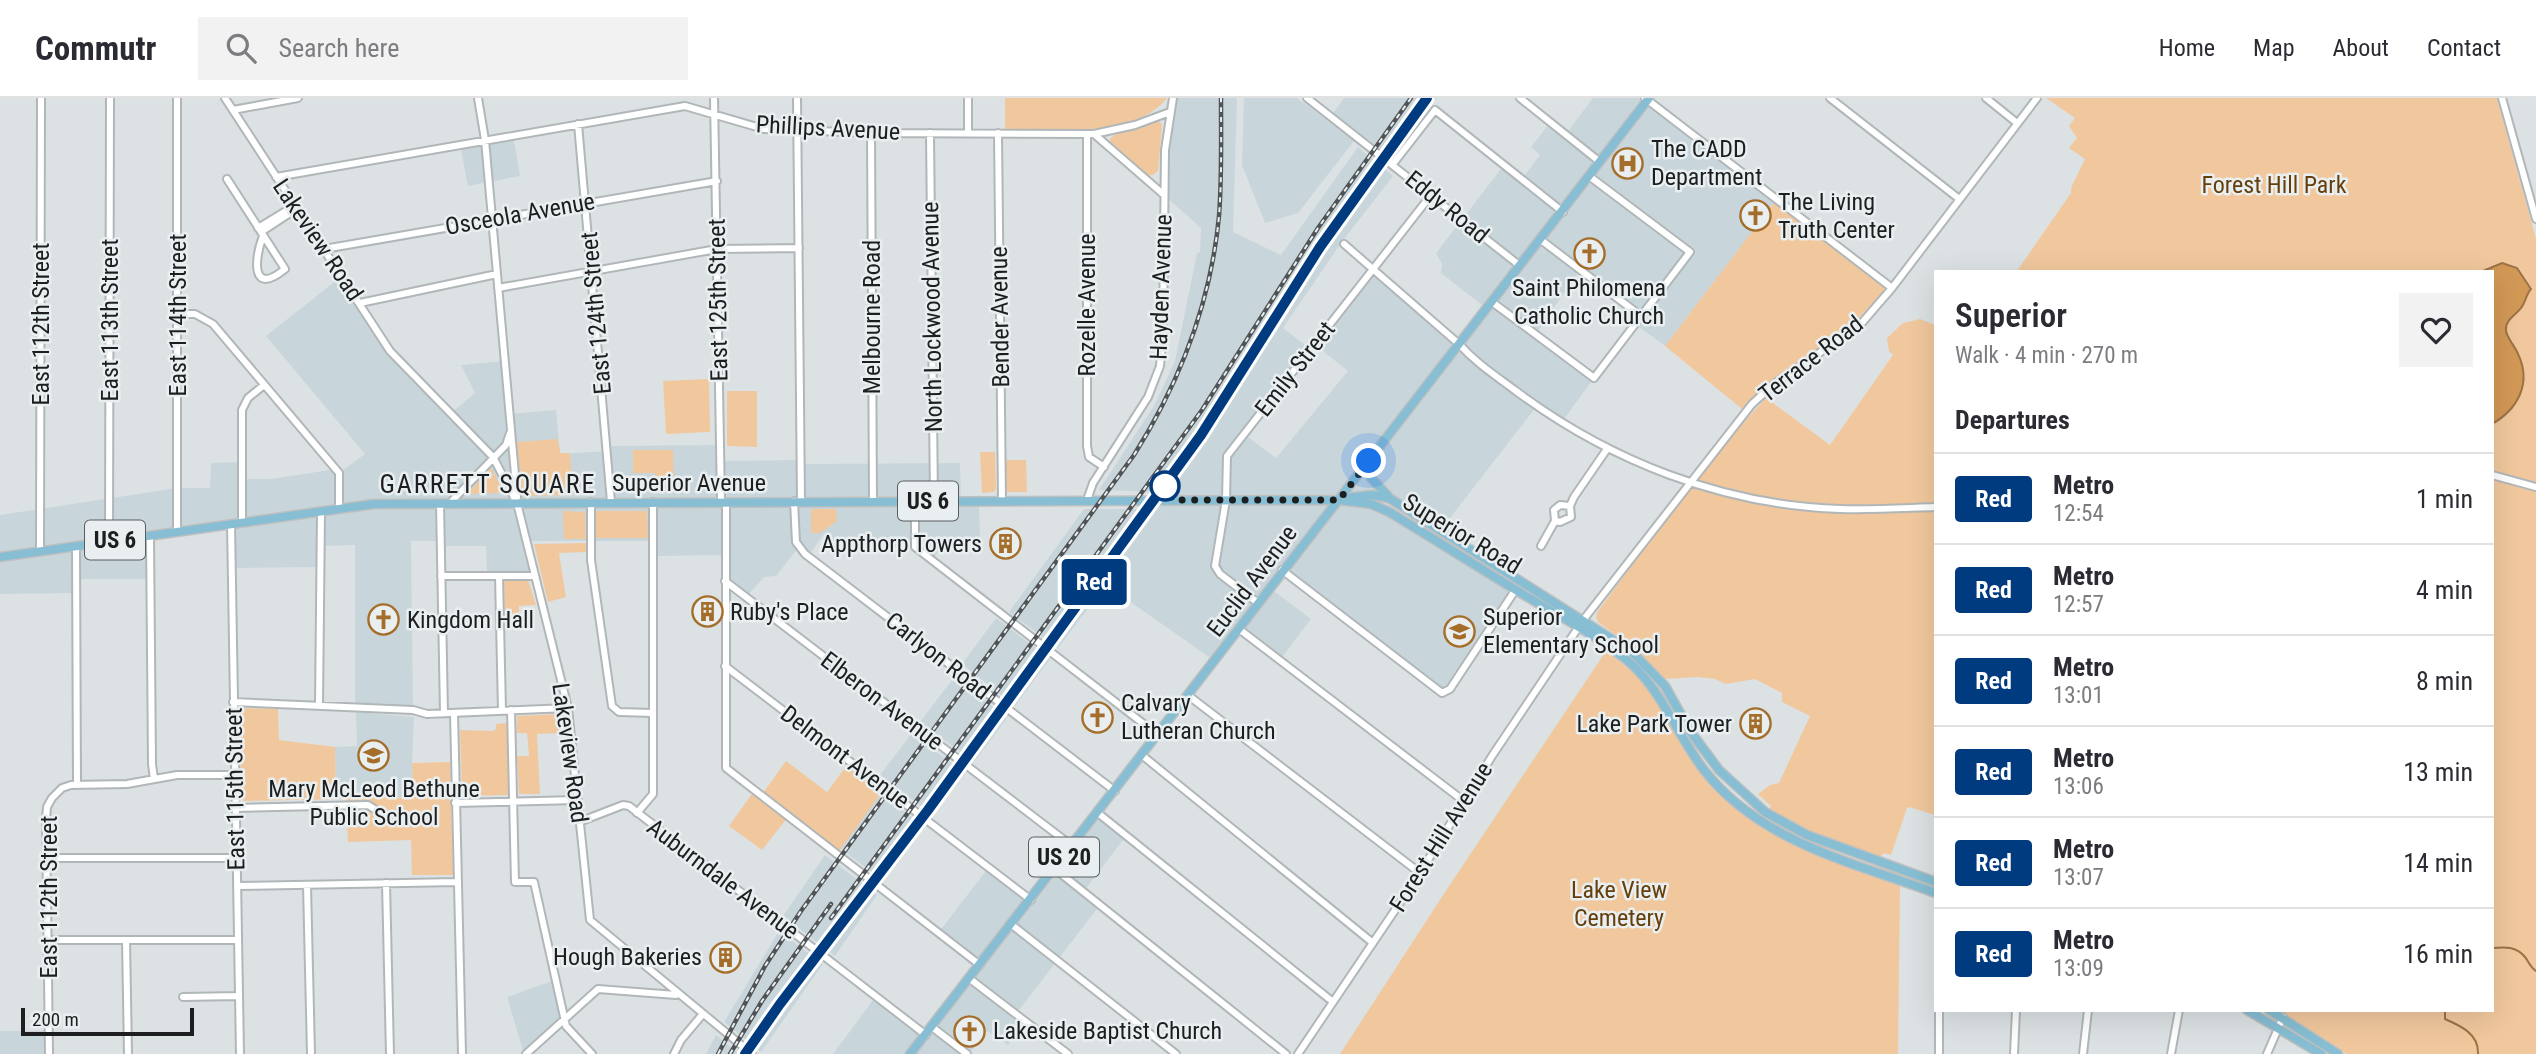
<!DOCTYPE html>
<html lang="en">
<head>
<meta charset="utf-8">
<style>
  body { margin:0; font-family:"Roboto Condensed",sans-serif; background:#f2f2f3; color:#2b2b33; height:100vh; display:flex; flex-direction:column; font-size:26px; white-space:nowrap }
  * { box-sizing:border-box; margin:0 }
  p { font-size:23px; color:#7c7c81 }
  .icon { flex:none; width:38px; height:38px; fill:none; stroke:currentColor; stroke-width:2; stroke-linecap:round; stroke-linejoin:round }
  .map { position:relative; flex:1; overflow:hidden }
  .panel { position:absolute; left:1934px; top:172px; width:560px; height:742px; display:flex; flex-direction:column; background:#fff; border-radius:0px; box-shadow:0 7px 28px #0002 }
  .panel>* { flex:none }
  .badge { padding:0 14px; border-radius:5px; font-size:24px; line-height:46px }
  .scale { position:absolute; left:21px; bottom:18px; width:173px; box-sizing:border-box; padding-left:7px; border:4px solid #1c1e1f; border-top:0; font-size:19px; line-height:24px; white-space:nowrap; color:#1c1e1f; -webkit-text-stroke:5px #e9eff1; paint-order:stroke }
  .you { position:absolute; width:35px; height:35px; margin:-18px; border:5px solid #fff; border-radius:50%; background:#1a73e8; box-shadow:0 0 0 10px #1a73e833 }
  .map>.badge { position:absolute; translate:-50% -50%; box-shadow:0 0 0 4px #fff }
  h2 { padding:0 21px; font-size:26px; line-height:63px }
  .round { display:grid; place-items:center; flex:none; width:74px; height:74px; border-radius:0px; background:#f2f2f3 }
  .headline { display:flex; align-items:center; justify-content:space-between; height:119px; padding:0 21px }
  h1 { font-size:33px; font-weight:600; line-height:52px }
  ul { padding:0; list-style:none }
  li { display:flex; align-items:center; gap:21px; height:91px; padding:0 21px; border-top:2px solid #e1e1e2 }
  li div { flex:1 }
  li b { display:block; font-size:26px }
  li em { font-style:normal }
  li .badge { min-width:77px; font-weight:700; text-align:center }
  header { display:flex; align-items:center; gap:42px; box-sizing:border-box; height:98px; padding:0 35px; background:#fff; border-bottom:2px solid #e1e1e2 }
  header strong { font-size:33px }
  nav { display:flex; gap:38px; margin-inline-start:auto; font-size:24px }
  .search { width:490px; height:63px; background:#f2f2f3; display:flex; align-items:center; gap:18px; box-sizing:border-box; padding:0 24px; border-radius:0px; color:#7c7c81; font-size:26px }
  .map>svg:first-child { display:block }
  .built { fill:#c8d6dc }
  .green { fill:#f1c89d }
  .water { fill:#d29856; stroke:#9b7346; stroke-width:2 }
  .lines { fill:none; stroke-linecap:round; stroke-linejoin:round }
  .stream { stroke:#9b7346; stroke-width:2 }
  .minor-casing { stroke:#b1b7b9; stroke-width:10 }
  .major-casing { stroke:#bfc0c0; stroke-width:11 }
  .minor { stroke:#fff; stroke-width:6 }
  .major { stroke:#87bed3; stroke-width:8 }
  .rail-casing { stroke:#515456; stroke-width:4.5 }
  .rail { stroke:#e9eff1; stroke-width:2; stroke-dasharray:5; stroke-linecap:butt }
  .line-casing { stroke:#fff; stroke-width:16 }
  .line { stroke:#003b80; stroke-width:10 }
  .walk { stroke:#1c1e1f; stroke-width:7; stroke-dasharray:0 12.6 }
  .stop-dot { fill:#fff; stroke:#003b80; stroke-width:3.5 }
  .labels { text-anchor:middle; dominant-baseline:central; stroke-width:5; stroke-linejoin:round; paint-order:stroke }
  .shield { fill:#e9eff1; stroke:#5a5d5e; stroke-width:2 }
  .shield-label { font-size:23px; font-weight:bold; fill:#1c1e1f }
  .street-label { font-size:24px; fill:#1c1e1f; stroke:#e9eff1 }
  .poi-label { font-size:24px; fill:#1c1e1f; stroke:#e9eff1; text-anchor:start }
  .park-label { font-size:24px; fill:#653e09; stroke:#e9eff1 }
  .neighbourhood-label { font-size:26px; letter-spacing:2px; fill:#1c1e1f; stroke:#e9eff1 }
</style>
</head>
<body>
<header>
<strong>Commutr</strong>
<div class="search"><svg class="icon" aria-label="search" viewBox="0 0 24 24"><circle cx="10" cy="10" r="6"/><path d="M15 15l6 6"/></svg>Search here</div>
<nav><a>Home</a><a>Map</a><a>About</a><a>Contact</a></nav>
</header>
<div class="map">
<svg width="2536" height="956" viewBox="0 0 2536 956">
  <rect width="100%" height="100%" fill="#dce2e4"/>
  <path class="built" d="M1173,0h64l-4,134 48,23 77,-108 35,29 -52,67 -58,85 27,21 -66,85 32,24 72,-87 -34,-27 59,-75 85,75 29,-35 -46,-36 1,-9 -6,-11 68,-88 18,14 18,-24 -9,-8 20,-25 15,12 27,-36h56l128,101 -112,147 -30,-22 5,-8 -60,-46 -44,64 58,44 -33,45 -25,-16 -96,124 80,51 -70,107 -8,4 -160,-123 -12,18 41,31 -31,41 -41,-31 -24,32 -109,-76 -48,63 -49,-36 75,-103h67l13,-17 -65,-2 55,-84 21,-45 22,-108 3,-1 1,-24 -38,-34z
    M1244,0h53l57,43 -56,72 -33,10 -23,-58z
    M1344,0h93l-45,60 -26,-20 -3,3 -32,-25z
    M513,37l7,41 -52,10 -8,-42z
    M342,178l48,75 60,63 25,-21 -14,-28 43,-4 5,53 47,-4 4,44 47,-3v-5l112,-1 1,16 80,-1 1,4 159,-1 1,38h18l1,40h-34l-14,19 -17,-13h-73l-18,-13 -16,22 -9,-9 -23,29 -12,1 -18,20 -21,-16v-26l-72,1v-15h-126l7,35h-47l-1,-30h-45l-1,-5h-29l2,169 -58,-3v-162l-34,1v21l-89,1 -1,-43 -81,11v43h-74v14l-76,1v-79l177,-27h33l1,-25 31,-1v17h29l65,-10 4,3 25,-18 -99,-118z
    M996,520l54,41 -35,47 -53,-42z
    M955,578l52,42 -33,44 -54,-40z
    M356,614l58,5 -2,46 2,35 -78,-2 -1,-49 22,-1z
    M912,635l53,41 -32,41 -53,-40z
    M872,689l53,40 -43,53 -50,-38z
    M1098,715l28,23 -42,55 16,14 -84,109 9,7 -17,24 -21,-14 -18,23h-136l43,-58 50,38 54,-68 -42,-33 51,-66 42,32z
    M825,757l52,40 -42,61 -52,-40z
    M779,833l44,33 -62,88 -37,-30z
    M555,882l9,38 -40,36 -17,-57z
    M0,933h49v23h-49z
    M716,937l23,19h-33z"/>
  <path class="green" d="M1005,0h162c-32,41 -115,31 -162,31z
    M2046,0h451l39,141v815h-190l-68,-44h214v-739h-475l54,-78v-5l14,-29 -16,-11 8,-10 -8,-12 6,-8z
    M1156,22l4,2 2,3 -4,46 -5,4h-7l-36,-33v-3l4,-4z
    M1776,102l107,84 2,6 -38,41 -79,52 -26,26 -77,-63z
    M1920,221l15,6v490l-26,-8 -2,1 -16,47 -8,-2 -2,4 -73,-26 -39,-21 2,-4 -13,-12 12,-9 9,-2 31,-67 -28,-14v-9l-27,-14 -29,5 -11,-5 -17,-2 -33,2 -30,-31 -36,-25 -3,-6 2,-6c54,-72 106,-148 168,-213l64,47 63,-90 -4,-4 -2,-13 16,-15z
    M709,281l1,53 -44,2 -3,-53z
    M727,293h30v56l-30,-1z
    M558,341l2,14h10l3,42 -51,1 -5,-54z
    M633,352h40l1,42 -18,1 -1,-20h-22z
    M980,354h15l1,36 -2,4 -12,1z
    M1004,362h22l1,32h-19l-3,-2z
    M491,370l12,22 -1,3 -35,1z
    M811,411h25l1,12 -17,12h-9z
    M563,413l22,1 1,27h-22z
    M596,413h51l1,27h-52z
    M586,445v9l-27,1 7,44 -18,5 -14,-58z
    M504,482h24l8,25 -17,1v11h-14z
    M1606,553c11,9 23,17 33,27 24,25 35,60 55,86 56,72 124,92 206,120l-2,170h-558l107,-165z
    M240,610l38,1 1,31 56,7 1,49 77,2 -1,-35 38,-1 3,113h-41l-1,-35 -63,2 -2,-43 -102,2 -3,-2z
    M560,616l3,19 -26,1 3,60h-21l-2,-38h12l-2,-23h-10v-17z
    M507,625l2,72 -47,1 -2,-66 33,1 3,-2v-5z
    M786,663l41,31 23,-31 35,27 -48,66 -49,-37 -26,33 -33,-24 25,-35 7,5z"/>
  <path class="water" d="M2502,165l15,5 14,21c-5,5 -5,13 -10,19 -5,7 -16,12 -15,22 0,7 9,16 12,24 14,29 0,55 -26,70v-153h-9z"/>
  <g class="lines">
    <path class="stream" d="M2492,850c13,-1 24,-2 33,9 4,5 5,10 11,14
      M2445,912v9c16,7 34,15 33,35"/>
    <defs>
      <path id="minor" d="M225,0l165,253 103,106 24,46 51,205 22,212 162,134
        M478,0l7,42 32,357
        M714,0l7,404
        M797,0l4,403
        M968,0v35
        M1307,0l212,167
        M1520,0l80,64
        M1645,0l247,190
        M1830,0l128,100
        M1986,0l31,25
        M2502,0l34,121
        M233,12l65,-12
        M578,26l33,378
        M871,35l2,368
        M930,35l4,368
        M998,35l4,368
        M1087,36v312l2,11 15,10
        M1094,36l69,60
        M1393,66l42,-54 128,102
        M276,79l409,-71 79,23 107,4 223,1 41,-9 35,-13
        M227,81l58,90c-34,28 -31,-10 -22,-33
        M258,130l36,-22
        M261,134l35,-23
        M1541,142l100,76
        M1344,146l115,100c17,19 37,32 57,47 94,70 206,114 324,118 32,1 64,-1 96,-2
        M324,151l393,-68
        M498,190l219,-39 82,-1
        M1492,204l102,76 96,-126 -101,-76
        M360,205l137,-29
        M178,216h17l18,10 126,149v36
        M2492,377l44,12
        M1087,402l6,-17 55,-86 12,-31 3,-35 2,-181 8,-52
        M794,403l2,41 9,12 310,237
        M915,403v46l243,188
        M591,404v58l21,146 7,6 34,1
        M726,404v266l254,197
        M440,405l4,210
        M450,405l56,-58 4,-12
        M1570,408l-10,-1 -6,5 1,11 5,1 11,-5 -1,-11 4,-9 33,-48
        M242,424v-112l6,-12 16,-13
        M231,426l9,530
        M177,434v-434
        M150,438l2,228 2,15
        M109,443l1,-443
        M76,448l1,238
        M1541,448l14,-25
        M40,453l1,-453
        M1282,472l160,123 8,-4 66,-100
        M441,478h93
        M499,478l3,135
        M725,483l347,265
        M1258,505l-38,-29 -5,-8 11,-66 1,-44 204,-261
        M1239,531l226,173
        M725,568l306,234
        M1189,598l231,177
        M233,604l180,8 14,4 141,-6
        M319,607l2,-193
        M511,612l4,172h19l32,144 26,28
        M454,615l8,341
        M1143,658l230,187
        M455,705l122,-3
        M234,710l134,-3 16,10
        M637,715l16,-19v-292
        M1098,715l235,189
        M579,724l44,-17 6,1 297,229
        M47,760h189
        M1055,771l231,185
        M386,785l4,171
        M307,787l4,169
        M237,788l221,-4
        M1012,827l164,129
        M48,842h190
        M126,842l2,114
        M970,881l98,75
        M183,899l56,-1
        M932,929l35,27
        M49,956l-3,-235 1,-12 5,-9 10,-10 9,-3 56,-1 50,-9h57
        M526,956l72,-65 78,6
        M674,956l7,-14 21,-25
        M1298,956l122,-181 72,-117 92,-137 168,-215 22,-20 86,-59 32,-37 145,-190
        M1939,956v-44
        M2014,956l2,-44
        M2083,956l5,-44
        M2171,956l8,-44
        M2267,956l16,-37"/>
      <path id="major" d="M1369,363l2,17 17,18
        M1345,400l27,-3 17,3 243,154 33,34 25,45 29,39 46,42 42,23 129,47
        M0,459l374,-53 965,-4 32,4 18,8c42,25 84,52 127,78 37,23 78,43 112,71 34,29 49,74 76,109 56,72 150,93 232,123
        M2247,912l74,44
        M2269,912l69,44
        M910,956l739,-956"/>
    </defs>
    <use href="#minor" class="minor-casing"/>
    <use href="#major" class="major-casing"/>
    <use href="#minor" class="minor"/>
    <use href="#major" class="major"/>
    <defs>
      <path id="rail" d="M831,820l371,-508 116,-182 93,-130
        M718,956l47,-88 36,-55 333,-456c46,-73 77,-153 85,-239 3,-39 2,-79 2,-118
        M730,956l32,-53 69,-97
        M745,956l35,-50 148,-195 273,-374 119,-188 107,-149"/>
    </defs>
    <use href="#rail" class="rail-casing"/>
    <use href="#rail" class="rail"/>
  </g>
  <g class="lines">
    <defs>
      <path id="line" d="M745,956l35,-50 148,-194 273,-375 119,-188 107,-149"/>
    </defs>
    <use href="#line" class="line-casing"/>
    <use href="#line" class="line"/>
    <path class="walk" d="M1165,388l8,14h166l30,-39"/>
  </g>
  <defs>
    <symbol id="hospital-ring" viewBox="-11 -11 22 22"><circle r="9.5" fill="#e9eff1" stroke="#a46d29" stroke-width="1.5"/><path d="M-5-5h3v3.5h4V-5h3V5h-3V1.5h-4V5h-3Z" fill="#a46d29"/></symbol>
    <symbol id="church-ring" viewBox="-11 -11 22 22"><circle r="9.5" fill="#e9eff1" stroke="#a46d29" stroke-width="1.5"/><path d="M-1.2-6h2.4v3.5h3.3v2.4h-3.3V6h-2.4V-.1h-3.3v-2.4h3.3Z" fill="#a46d29"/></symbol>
    <symbol id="building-ring" viewBox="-11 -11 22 22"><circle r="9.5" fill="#e9eff1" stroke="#a46d29" stroke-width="1.5"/><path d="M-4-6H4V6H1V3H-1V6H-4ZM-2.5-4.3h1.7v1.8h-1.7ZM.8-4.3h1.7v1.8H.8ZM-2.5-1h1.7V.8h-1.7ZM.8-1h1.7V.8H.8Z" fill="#a46d29"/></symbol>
    <symbol id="school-ring" viewBox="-11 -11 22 22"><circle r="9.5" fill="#e9eff1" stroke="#a46d29" stroke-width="1.5"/><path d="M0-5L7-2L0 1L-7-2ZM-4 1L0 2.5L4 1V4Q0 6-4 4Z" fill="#a46d29"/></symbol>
  </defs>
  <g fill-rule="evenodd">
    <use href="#hospital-ring" x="1610" y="48" width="35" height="35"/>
    <use href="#church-ring" x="1738" y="100" width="35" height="35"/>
    <use href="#church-ring" x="1572" y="138" width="35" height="35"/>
    <use href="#building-ring" x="988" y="428" width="35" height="35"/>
    <use href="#building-ring" x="690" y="496" width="35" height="35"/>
    <use href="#church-ring" x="366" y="504" width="35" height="35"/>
    <use href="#school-ring" x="1442" y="516" width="35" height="35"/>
    <use href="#church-ring" x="1080" y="602" width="35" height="35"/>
    <use href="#building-ring" x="1738" y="608" width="35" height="35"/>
    <use href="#school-ring" x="356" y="640" width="35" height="35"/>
    <use href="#building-ring" x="708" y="842" width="35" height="35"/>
    <use href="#church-ring" x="952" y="916" width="35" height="35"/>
  </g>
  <circle class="stop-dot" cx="1165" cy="388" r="14"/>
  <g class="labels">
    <g class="shield">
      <rect x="898" y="383.5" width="60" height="39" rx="5"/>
      <rect x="85" y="422.5" width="60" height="39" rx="5"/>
      <rect x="1029" y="739.5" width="70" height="39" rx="5"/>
    </g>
    <g class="shield-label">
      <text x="928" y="403">US 6</text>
      <text x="115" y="442">US 6</text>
      <text x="1064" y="759">US 20</text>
    </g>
    <g class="street-label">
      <text transform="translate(828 30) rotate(3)">Phillips Avenue</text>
      <text transform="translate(1447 109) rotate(39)">Eddy Road</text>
      <text transform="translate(520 116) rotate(-10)">Osceola Avenue</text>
      <text transform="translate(318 142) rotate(56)">Lakeview Road</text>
      <text transform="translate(1161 189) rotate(-88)">Hayden Avenue</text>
      <text transform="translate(718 202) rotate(-91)">East 125th Street</text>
      <text transform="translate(1087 207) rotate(-90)">Rozelle Avenue</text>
      <text transform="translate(596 215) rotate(-95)">East 124th Street</text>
      <text transform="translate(178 217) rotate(-90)">East 114th Street</text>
      <text transform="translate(872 219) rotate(-90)">Melbourne Road</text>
      <text transform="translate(932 219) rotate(-91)">North Lockwood Avenue</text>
      <text transform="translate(1000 219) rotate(-91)">Bender Avenue</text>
      <text transform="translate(110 222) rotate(-90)">East 113th Street</text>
      <text transform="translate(41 226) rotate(-90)">East 112th Street</text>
      <text transform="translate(1811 261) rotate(-38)">Terrace Road</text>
      <text transform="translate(1295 271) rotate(-52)">Emily Street</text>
      <text x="689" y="385">Superior Avenue</text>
      <text transform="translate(1462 436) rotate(31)">Superior Road</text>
      <text transform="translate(1252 483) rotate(-53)">Euclid Avenue</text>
      <text transform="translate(938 558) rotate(38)">Carlyon Road</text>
      <text transform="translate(882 603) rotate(37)">Elberon Avenue</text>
      <text transform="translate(570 655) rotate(82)">Lakeview Road</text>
      <text transform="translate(845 659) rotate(37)">Delmont Avenue</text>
      <text transform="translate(235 691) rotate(-91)">East 115th Street</text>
      <text transform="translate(1441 739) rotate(-58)">Forest Hill Avenue</text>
      <text transform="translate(723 781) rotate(37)">Auburndale Avenue</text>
      <text transform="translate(49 799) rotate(-90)">East 112th Street</text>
    </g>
    <g class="poi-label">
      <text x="1651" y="51">The CADD<tspan x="1651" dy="28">Department</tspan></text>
      <text x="1778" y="104">The Living<tspan x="1778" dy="28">Truth Center</tspan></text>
      <text x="1589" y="190" text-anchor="middle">Saint Philomena<tspan x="1589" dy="28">Catholic Church</tspan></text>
      <text x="982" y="446" text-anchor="end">Appthorp Towers</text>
      <text x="730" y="514">Ruby's Place</text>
      <text x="1483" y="519">Superior<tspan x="1483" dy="28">Elementary School</tspan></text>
      <text x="407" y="522">Kingdom Hall</text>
      <text x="1121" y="605">Calvary<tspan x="1121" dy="28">Lutheran Church</tspan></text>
      <text x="1732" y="626" text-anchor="end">Lake Park Tower</text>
      <text x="374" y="691" text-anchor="middle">Mary McLeod Bethune<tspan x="374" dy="28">Public School</tspan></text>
      <text x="702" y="859" text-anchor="end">Hough Bakeries</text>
      <text x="993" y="933">Lakeside Baptist Church</text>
    </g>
    <g class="park-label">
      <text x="2274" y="87">Forest Hill Park</text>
      <text x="1619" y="792">Lake View<tspan x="1619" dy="28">Cemetery</tspan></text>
    </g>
    <g class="neighbourhood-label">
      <text x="488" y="386">GARRETT SQUARE</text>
    </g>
  </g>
</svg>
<div class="scale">200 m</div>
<div class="you" style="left:1369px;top:363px"></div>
<b class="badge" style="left:1094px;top:484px;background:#003b80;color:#fff">Red</b>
<section class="panel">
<div class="headline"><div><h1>Superior</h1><p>Walk · 4 min · 270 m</p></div><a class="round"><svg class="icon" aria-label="heart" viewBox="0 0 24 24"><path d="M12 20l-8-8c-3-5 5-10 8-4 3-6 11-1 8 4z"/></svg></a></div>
<h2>Departures</h2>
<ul>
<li><span class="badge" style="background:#003b80;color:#fff">Red</span><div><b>Metro</b><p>12:54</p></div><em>1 min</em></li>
<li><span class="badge" style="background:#003b80;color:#fff">Red</span><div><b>Metro</b><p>12:57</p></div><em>4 min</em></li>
<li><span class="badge" style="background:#003b80;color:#fff">Red</span><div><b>Metro</b><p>13:01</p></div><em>8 min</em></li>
<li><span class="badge" style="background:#003b80;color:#fff">Red</span><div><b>Metro</b><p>13:06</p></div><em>13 min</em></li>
<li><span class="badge" style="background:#003b80;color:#fff">Red</span><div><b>Metro</b><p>13:07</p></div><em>14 min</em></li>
<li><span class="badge" style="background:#003b80;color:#fff">Red</span><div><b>Metro</b><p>13:09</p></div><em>16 min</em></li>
</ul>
</section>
</div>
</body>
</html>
